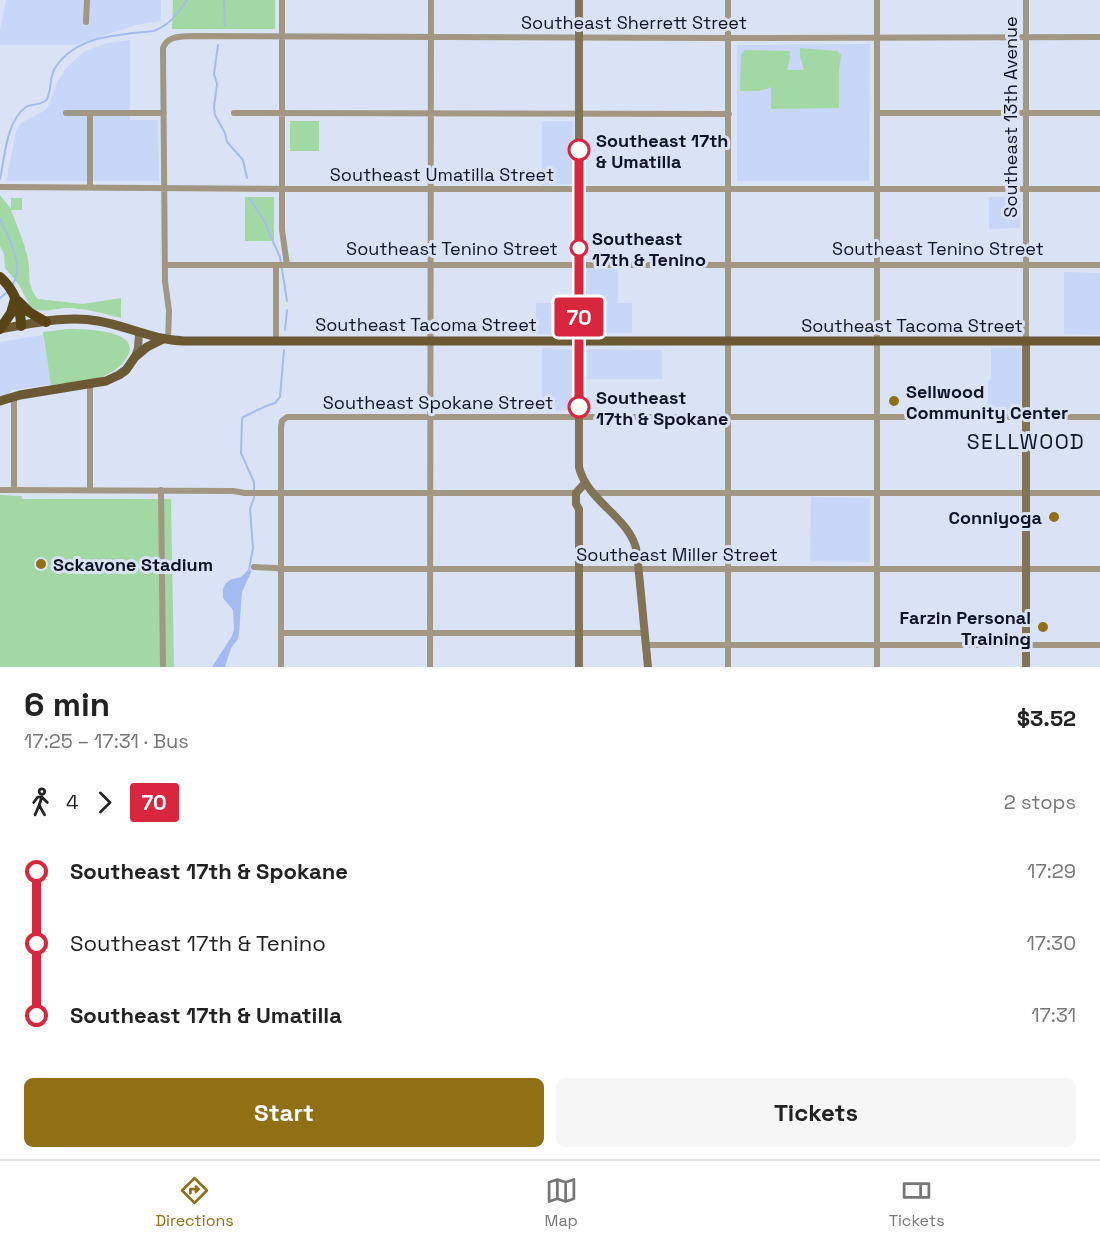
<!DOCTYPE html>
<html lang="en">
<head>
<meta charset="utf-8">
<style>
  body { margin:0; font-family:"Space Grotesk",sans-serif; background:#f6f6f6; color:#222; height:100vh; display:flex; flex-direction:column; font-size:22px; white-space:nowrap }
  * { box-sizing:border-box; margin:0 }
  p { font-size:20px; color:#767676 }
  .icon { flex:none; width:33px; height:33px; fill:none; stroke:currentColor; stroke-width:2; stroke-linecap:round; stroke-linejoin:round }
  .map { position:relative; height:667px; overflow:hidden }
  .side { display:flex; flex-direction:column; background:#fff; flex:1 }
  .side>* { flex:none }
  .badge { padding:0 12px; border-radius:4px; font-size:21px; line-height:39px }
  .map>.badge { position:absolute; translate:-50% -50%; box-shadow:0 0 0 3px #fff }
  .legs { display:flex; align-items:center; gap:9px; height:66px; padding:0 24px; font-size:20px }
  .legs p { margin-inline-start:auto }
  .head { display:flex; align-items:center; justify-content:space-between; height:102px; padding:0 24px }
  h1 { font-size:33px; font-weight:600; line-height:45px }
  .cta { display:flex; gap:12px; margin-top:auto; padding:12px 24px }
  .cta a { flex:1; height:69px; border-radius:9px; background:#916f14; color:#fff; font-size:24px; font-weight:600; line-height:69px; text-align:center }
  .cta a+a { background:#f6f6f6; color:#222 }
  ul { padding:0 24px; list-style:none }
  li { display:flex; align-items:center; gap:21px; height:72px; font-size:22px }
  li i { display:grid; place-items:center; width:9px; height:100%; margin:0 8px; background:currentColor }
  li i::after { content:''; width:15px; height:15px; margin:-8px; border:4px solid; border-radius:50%; background:#fff }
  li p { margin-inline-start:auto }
  li:first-child i { background:linear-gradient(#0000 50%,currentColor 0) }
  li:last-child i { background:linear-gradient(currentColor 50%,#0000 0) }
  .tab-bar { display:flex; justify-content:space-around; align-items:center; height:84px; border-top:2px solid #e0e0e0; background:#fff; font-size:16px; color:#767676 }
  .tab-bar a { display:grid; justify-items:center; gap:3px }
  .tab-bar .active { color:#916f14 }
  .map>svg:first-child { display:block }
  .built { fill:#c8d7f7 }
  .green { fill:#a1d8a3 }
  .water { fill:#a3bbf0 }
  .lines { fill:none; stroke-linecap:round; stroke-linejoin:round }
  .stream { stroke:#a3bbf0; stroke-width:2 }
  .street { stroke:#a19783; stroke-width:6 }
  .secondary { stroke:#817355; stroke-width:8 }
  .primary { stroke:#6a5933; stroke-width:9 }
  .highway { stroke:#574313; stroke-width:10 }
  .line-1-casing { stroke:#fff; stroke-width:14 }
  .line-1 { stroke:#d7263d; stroke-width:9 }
  .stop-1-dot { fill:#fff; stroke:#d7263d; stroke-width:3 }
  .poi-dot { fill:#916f14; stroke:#dae3f6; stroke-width:2 }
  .labels { text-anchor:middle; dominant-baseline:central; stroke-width:6; stroke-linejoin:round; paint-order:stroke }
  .street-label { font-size:18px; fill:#0c1323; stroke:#dae3f6 }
  .stop-label { font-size:18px; font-weight:bold; fill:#0c1323; stroke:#dae3f6; text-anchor:start }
  .poi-label { font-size:18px; font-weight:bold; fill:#0c1323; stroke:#dae3f6; text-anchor:start }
  .quarter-label { font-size:21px; letter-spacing:1.5px; fill:#0c1323; stroke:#dae3f6 }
</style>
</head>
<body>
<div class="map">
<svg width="1100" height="667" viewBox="0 0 1100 667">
  <rect width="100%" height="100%" fill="#dae3f6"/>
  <path class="built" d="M6,0h155v21l-25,4 -61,20h-75v-15z
    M130,40v80h28l1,61h-153l10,-50 5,-8 23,-12 5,-6 8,-23 10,-15 18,-16 23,-8z
    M870,44l-1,137h-132v-136z
    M542,121h31v63l-31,1z
    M989,197h31v31l-31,1z
    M587,268l31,1v34h14v30h-44l-3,-3 -1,-4v-54z
    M1064,272l36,1v62l-36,-1z
    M536,303l39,1 -1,29 -5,2 -34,-1z
    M43,335l8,49 -38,6 -7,5h-6v-53z
    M542,348l23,1 6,1 2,3 2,5 -1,52 -32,1z
    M991,348h30v62l-2,2h-31v-32l3,-1z
    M589,349l73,1v29h-75v-28z
    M811,497l59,1v64l-60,-1z"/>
  <path class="green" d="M173,0h102v29h-103z
    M800,48l37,3 4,4 -2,14v39l-68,1v-22c-9,5 -21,4 -31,4l1,-36 4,-5 45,1v7l-3,12h17l-4,-14z
    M290,121h29v30h-29z
    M0,195l11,14v-11h11v12h-11c6,16 14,34 17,50 3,16 -2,25 10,39l45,5 38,-6v20c-18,-5 -34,-9 -52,-10 -12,-1 -26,6 -38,0l-12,-23 -14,-17 -1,-14 -4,-8z
    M245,197h29v44h-29z
    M68,329c13,0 69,0 61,24 -3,8 -11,16 -19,20 -15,9 -41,9 -59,12l-8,-53z
    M0,495l22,1v3h149l3,168h-174z"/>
  <path class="water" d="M248,570h4l-10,22 -3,42 -1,5 -7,9 -6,19h-13l20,-31 2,-7 -1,-19 -10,-12v-9l2,-5 5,-4 11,-3z"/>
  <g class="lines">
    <path class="stream" d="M224,0l1,26
      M218,45l-4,29 3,10 -3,23 1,8 10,18 2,9 16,18 4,18
      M0,179c5,-22 6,-58 26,-72 6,-4 16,-1 21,-8 5,-10 2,-22 8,-31 21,-33 63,-33 99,-37 18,-8 22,-16 33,-31
      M250,199l16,25 4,11 10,22 7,44
      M0,219c8,18 26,47 12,66
      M0,298l7,-6
      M285,330l2,-20
      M249,570l4,-22 -3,-39 4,-11v-16l-13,-29 1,-33 1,-3 23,-11 9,-3 5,-6 4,-47"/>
    <path class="street" d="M282,0v230l5,35
      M86,22l1,-22
      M66,113h98
      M90,113v74
      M234,113l495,1
      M877,113h223
      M0,187l282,2h818
      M165,265h935
      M276,265v76
      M168,340l1,-29 -4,-30 -2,-233c5,-13 18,-11 30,-12l527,2 380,-1
      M1026,341v-341
      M1058,417h42
      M0,490l233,1 12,2h331
      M14,490v-93
      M90,490v-105
      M161,490l2,177
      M593,493h507
      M254,567l21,1 7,1h818
      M281,633h363
      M646,645h454
      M281,667v-240l1,-6 5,-4h739
      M430,667l1,-667
      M728,667v-667
      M877,667v-667"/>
    <path class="secondary" d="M579,0v467c8,35 53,51 58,86l11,114
      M135,357l3,-9 1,-14
      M579,667v-158l-3,-5v-11l9,-10
      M1026,667v-326"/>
    <path class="primary" d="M0,329c31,-5 66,-14 98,-8 30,5 55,19 86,20h916
      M0,401l20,-6 86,-14 13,-6 7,-5 9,-13 12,-10 16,-8"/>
    <path class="highway" d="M0,277c14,12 21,31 21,49
      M18,301l11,11 17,10
      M0,329l11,-16 4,-14"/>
  </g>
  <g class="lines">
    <defs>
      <path id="line-1" d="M579,407v-257"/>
    </defs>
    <use href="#line-1" class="line-1-casing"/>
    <use href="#line-1" class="line-1"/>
  </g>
  <g class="stop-1-dot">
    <circle cx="579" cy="150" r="10"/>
    <circle cx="579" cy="248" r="8"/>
    <circle cx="579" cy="407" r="10"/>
  </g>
  <g class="poi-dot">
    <circle cx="894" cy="401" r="6"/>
    <circle cx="1054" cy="517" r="6"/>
    <circle cx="41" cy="564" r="6"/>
    <circle cx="1043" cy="627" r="6"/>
  </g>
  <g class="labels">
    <g class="street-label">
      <text x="634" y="22">Southeast Sherrett Street</text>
      <text transform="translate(1010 117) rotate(-90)">Southeast 13th Avenue</text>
      <text x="442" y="174">Southeast Umatilla Street</text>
      <text x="452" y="248">Southeast Tenino Street</text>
      <text x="938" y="248">Southeast Tenino Street</text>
      <text x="426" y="324">Southeast Tacoma Street</text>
      <text x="912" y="325">Southeast Tacoma Street</text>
      <text x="438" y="402">Southeast Spokane Street</text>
      <text x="677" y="554">Southeast Miller Street</text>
    </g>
    <g class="stop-label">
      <text x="596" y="140">Southeast 17th<tspan x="596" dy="21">&amp; Umatilla</tspan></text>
      <text x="592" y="238">Southeast<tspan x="592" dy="21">17th &amp; Tenino</tspan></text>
      <text x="596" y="397">Southeast<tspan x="596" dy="21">17th &amp; Spokane</tspan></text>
    </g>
    <g class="poi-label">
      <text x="906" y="391">Sellwood<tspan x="906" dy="21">Community Center</tspan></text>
      <text x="1042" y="517" text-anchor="end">Conniyoga</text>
      <text x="53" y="564">Sckavone Stadium</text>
      <text x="1031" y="617" text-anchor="end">Farzin Personal<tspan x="1031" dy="21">Training</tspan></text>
    </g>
    <g class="quarter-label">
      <text x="1026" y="441">SELLWOOD</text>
    </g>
  </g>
</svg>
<b class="badge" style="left:579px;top:317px;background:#d7263d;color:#fff">70</b>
</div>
<section class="side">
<div class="head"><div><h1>6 min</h1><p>17:25 – 17:31 · Bus</p></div><b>$3.52</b></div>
<div class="legs"><svg class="icon" aria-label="walk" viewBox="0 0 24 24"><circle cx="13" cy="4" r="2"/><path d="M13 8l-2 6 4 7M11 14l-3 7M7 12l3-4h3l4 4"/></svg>4<svg class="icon" aria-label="forward" viewBox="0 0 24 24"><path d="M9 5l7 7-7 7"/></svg><b class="badge" style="background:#d7263d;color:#fff">70</b><p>2 stops</p></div>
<ul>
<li><i style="color:#d7263d"></i><b>Southeast 17th &amp; Spokane</b><p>17:29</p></li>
<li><i style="color:#d7263d"></i><span>Southeast 17th &amp; Tenino</span><p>17:30</p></li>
<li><i style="color:#d7263d"></i><b>Southeast 17th &amp; Umatilla</b><p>17:31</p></li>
</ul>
<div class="cta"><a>Start</a><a>Tickets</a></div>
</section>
<nav class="tab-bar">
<a class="active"><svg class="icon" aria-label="directions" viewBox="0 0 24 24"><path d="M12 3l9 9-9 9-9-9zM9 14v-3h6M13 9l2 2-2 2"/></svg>Directions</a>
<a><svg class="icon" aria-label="map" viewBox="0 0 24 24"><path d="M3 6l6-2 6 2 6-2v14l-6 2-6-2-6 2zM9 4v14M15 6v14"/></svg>Map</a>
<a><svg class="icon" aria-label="tickets" viewBox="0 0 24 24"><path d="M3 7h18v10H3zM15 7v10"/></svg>Tickets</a>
</nav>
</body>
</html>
